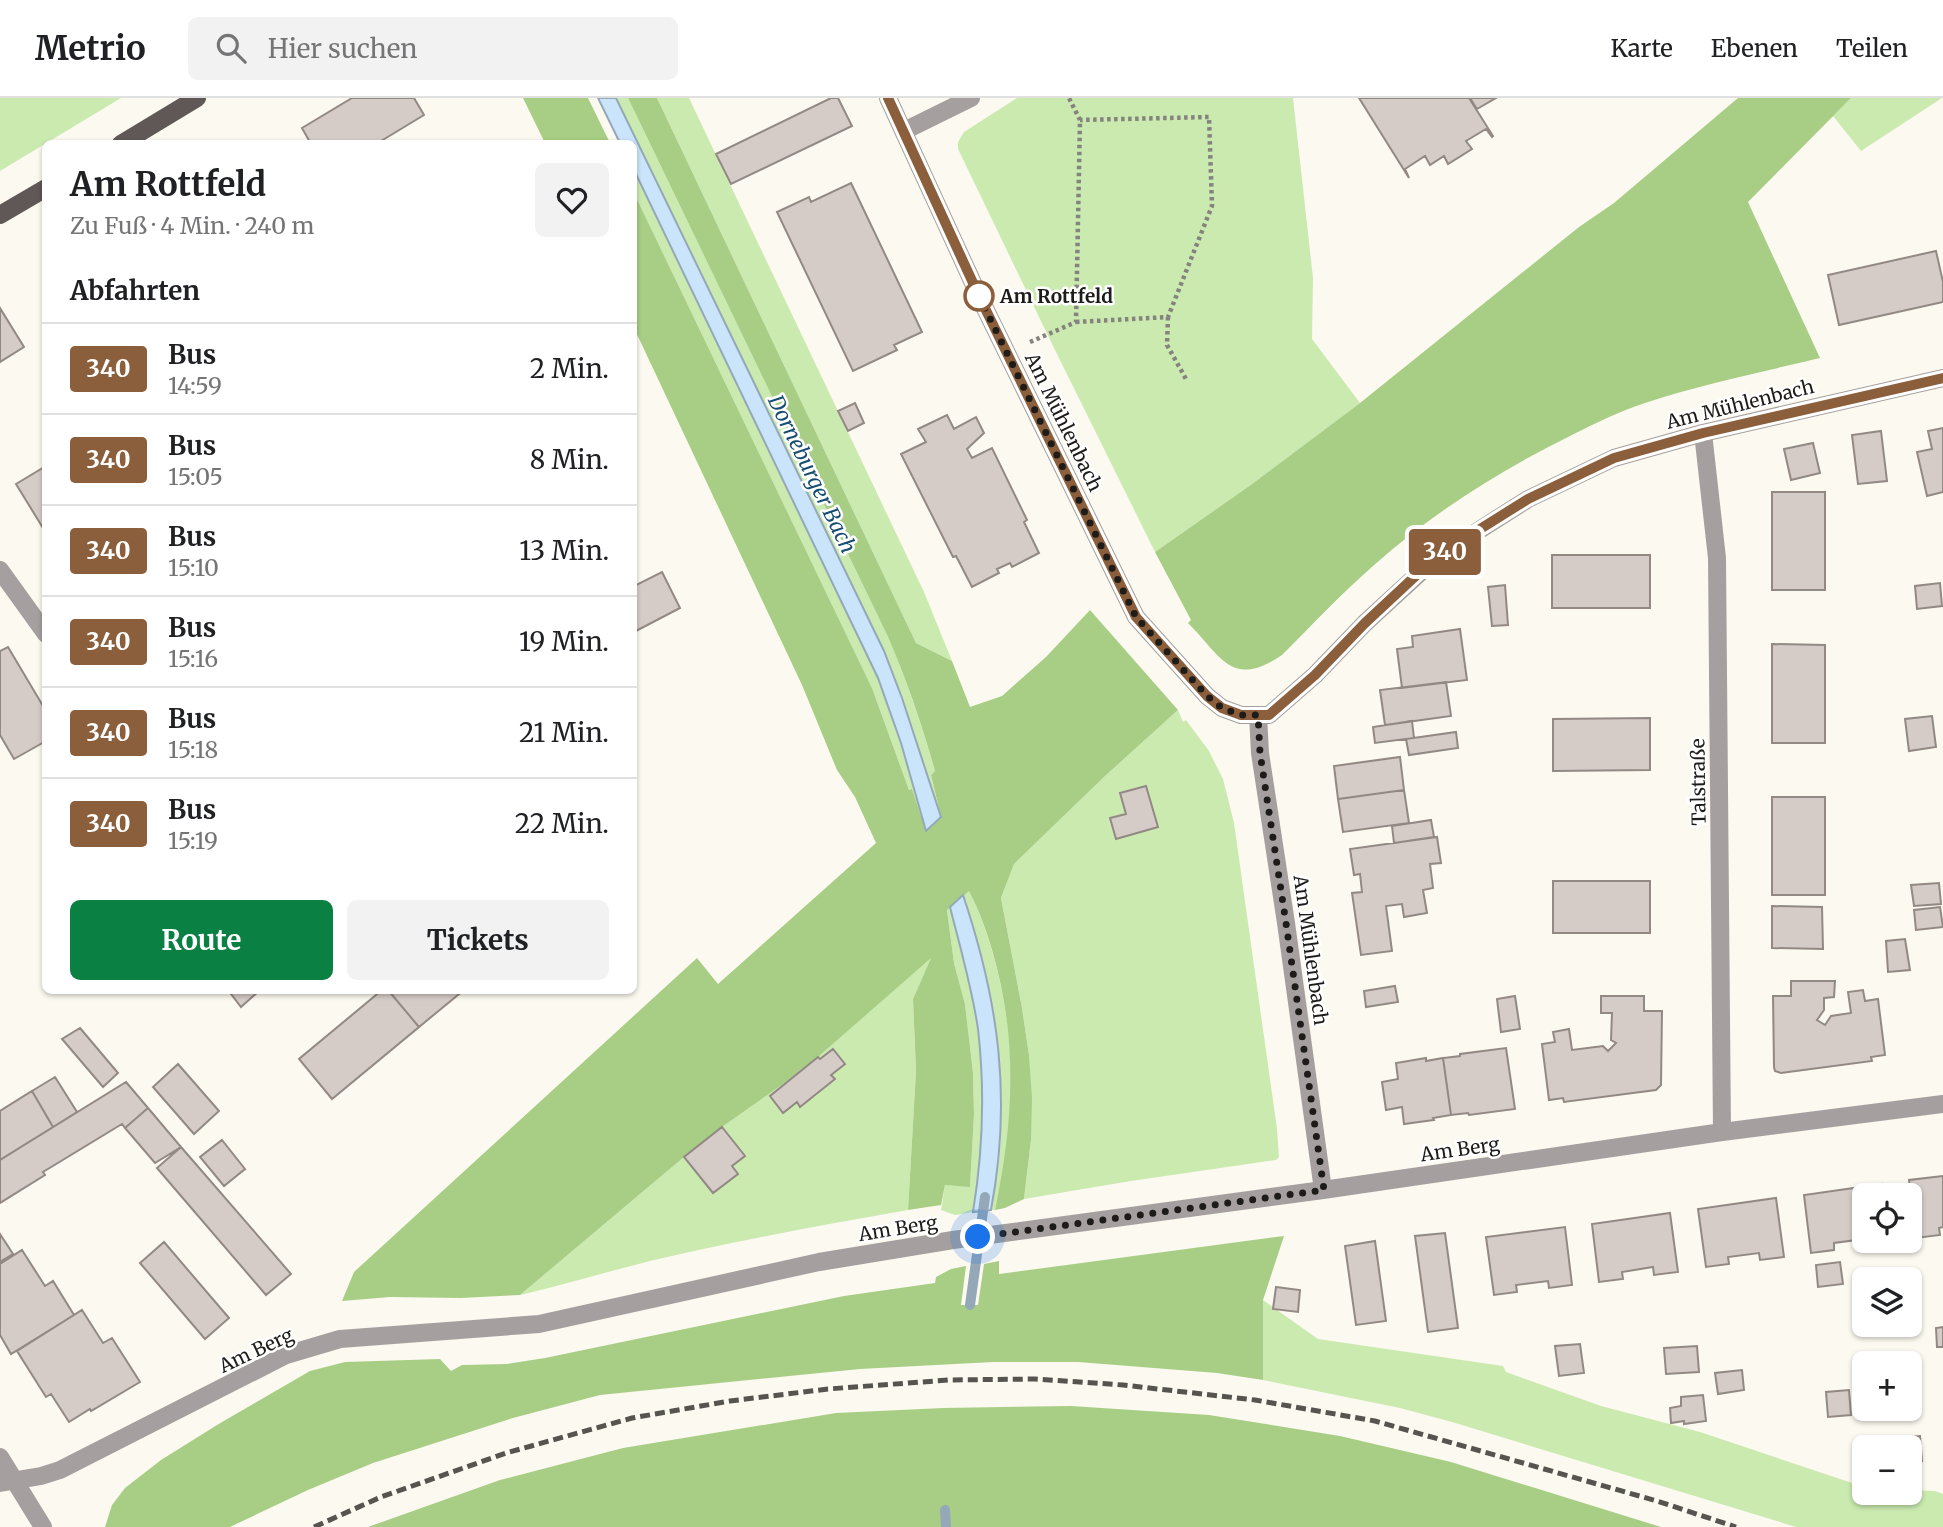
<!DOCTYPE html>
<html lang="de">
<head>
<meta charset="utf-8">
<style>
  body { margin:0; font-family:Merriweather,serif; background:#f2f2f2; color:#202124; height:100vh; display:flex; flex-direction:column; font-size:26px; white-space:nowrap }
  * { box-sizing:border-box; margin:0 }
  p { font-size:23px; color:#757577 }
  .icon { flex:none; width:38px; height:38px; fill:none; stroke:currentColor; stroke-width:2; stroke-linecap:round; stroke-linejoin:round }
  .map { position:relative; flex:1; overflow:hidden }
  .panel { position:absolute; left:42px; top:42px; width:595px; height:854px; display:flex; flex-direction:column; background:#fff; border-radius:10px; box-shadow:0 2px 5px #0004 }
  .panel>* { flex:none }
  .badge { padding:0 14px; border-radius:5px; font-size:24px; line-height:46px }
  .controls { position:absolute; left:1852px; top:1085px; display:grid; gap:14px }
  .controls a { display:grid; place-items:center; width:70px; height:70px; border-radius:10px; background:#fff; box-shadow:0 2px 5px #0004; font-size:35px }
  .you { position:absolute; width:35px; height:35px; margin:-18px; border:5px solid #fff; border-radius:50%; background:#1a73e8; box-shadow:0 0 0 10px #1a73e833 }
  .map>.badge { position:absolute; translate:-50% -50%; box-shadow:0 0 0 4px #fff }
  h2 { padding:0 28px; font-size:26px; line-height:63px }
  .round { display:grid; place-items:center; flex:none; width:74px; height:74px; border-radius:10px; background:#f2f2f2 }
  .headline { display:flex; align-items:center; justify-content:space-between; height:119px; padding:0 28px }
  h1 { font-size:33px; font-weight:700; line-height:52px }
  .action { display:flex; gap:14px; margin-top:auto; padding:14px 28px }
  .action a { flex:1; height:80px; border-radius:10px; background:#0b8043; color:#fff; font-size:28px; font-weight:700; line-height:80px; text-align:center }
  .action a+a { background:#f2f2f2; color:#202124 }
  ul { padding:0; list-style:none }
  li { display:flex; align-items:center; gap:21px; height:91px; padding:0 28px; border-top:2px solid #e0e0e0 }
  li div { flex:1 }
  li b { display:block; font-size:26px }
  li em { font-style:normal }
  li .badge { min-width:77px; font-weight:700; text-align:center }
  header { display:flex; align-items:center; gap:42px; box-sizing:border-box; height:98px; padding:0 35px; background:#fff; border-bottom:2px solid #e0e0e0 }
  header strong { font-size:33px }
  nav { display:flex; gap:38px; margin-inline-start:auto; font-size:24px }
  .search { width:490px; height:63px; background:#f2f2f2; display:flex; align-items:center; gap:18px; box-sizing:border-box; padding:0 24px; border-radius:10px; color:#757577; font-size:26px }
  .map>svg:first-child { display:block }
  .green { fill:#cbeab0 }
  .forest { fill:#a8ce85 }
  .water { fill:#c9e4fb; stroke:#95a8b7; stroke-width:2 }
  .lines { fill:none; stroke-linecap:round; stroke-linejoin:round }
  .stream { stroke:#95a8b7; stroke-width:10 }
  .building { fill:#d5ccc7; stroke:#928984; stroke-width:2 }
  .path { stroke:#85837d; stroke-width:4.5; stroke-dasharray:3.5 3.5; stroke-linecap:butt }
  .minor { stroke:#a5a09f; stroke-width:18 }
  .major { stroke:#605856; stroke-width:18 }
  .rail { stroke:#55544f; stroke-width:5; stroke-dasharray:10 5; stroke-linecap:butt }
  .line-casing { stroke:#fff; stroke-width:16 }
  .line { stroke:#8b5e3c; stroke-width:10 }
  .walk { stroke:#1d1c19; stroke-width:7; stroke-dasharray:0 12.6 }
  .stop-dot { fill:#fff; stroke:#8b5e3c; stroke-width:3.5 }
  .labels { text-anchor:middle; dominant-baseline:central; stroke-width:5; stroke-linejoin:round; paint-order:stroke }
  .stop-label { font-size:19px; font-weight:bold; fill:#1d1c19; stroke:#fff; text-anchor:start }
  .street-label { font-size:19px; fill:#1d1c19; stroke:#fff }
  .water-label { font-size:21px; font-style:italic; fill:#164d70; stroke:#fff }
</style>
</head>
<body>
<header>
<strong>Metrio</strong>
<div class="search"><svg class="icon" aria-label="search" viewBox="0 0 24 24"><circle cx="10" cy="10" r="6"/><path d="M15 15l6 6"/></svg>Hier suchen</div>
<nav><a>Karte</a><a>Ebenen</a><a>Teilen</a></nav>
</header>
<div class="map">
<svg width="1943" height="1429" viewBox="0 0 1943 1429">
  <rect width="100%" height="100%" fill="#fcf9f0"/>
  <path class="green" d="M0,0h121l-121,73z
    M616,0h12l260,539c19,44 34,89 47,134l-4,4 10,42 -39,-119 -18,-47z
    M657,0h32l235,494 28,69 -36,-18z
    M1017,0h276l20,180 -1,61 48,64 -108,81 -97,68 -102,-206 -95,-197v-7l6,-10z
    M1851,0h91l-81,53 -28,-35z
    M634,72l244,508 23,65 25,88 -14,-42 -3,1 -37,-102 -238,-495z
    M1178,612l5,12 3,-2 23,31 14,28 11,44 43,306 2,28 -3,3 -145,21 -107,18 7,-59 -2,-85 -7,-47 -21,-110 13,-34 90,-87z
    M969,792c39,83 51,182 36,273 -2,16 -6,31 -10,47h-4l9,-55 1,-71 -30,-166 -8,-23z
    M950,809c10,40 22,81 28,122 7,61 5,122 -5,183l-18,3 -14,-5 4,-25 25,1 4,-72 -1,-41 -8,-69 -11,-41 -7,-53z
    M932,858l-19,43 3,72 -8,139c-86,15 -173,31 -258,51 -44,11 -87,24 -130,34l164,-138 38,-30 61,-43 35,-27z
    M1263,1202l55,39 185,27 3,6 95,34 99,26 164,55v6h45v-3l26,1 8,3v33h-147l-344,-105 -52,-14 -137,-28z"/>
  <path class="forest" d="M523,0h65l22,45h-65z
    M628,0h29l259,545 36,18 18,46 32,-11 44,-39 44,-47 88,100 -74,67 -90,87 -13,34 21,110 7,47 3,43 -1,42 -7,59 -19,9 -10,2c19,-90 23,-171 -3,-260 -6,-20 -13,-40 -23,-59l-22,19 7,53 11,41 8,69 1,41 -4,73 -25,-2 -4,20 -33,5 8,-139 -3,-72 18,-41 -113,99 -35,27 -61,43 -38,30 -164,138 -59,3 -71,-1 -48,4 12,-29 343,-314 21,26 158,-141 -21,-46 -18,-27 -35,-85 -168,-357v-135l238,495 37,102 3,-1 14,42 15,-14 -10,-42 4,-4c-13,-46 -28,-90 -47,-134z
    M1738,0h113l-103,104 72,156c-58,14 -118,26 -175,45 -25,8 -49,20 -73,32 -71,35 -140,78 -199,131 -32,28 -61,59 -91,89 -51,34 -60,2 -94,-32l3,-3 -36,-68 97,-68 108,-81 219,-176 35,-24z
    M1284,1138l-21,64v80l-46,-7 -139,-11h-85l-133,7 -260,26 -87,23 -140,45 -65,27 -78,37h-125l7,-22 13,-17 36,-28 56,-35 93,-54 35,-9 95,-3 11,12 11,-6 45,-1 38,-6 299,-62 91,-13 1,-6 15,-8 15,-3 -5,39h17l6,-41 15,-3v13z
    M1071,1308l138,9 131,21 111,26 210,65h-1293l132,-47 123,-32 213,-35 107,-5z"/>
  <path class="water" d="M598,0h18l268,553 18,47 39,119 -15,14 -25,-88 -23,-65 -244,-508v-26l-14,-1z
    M963,797c36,107 49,204 28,315l-18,2c10,-61 12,-122 5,-183 -6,-41 -18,-82 -28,-122z"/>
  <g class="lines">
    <path class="stream" d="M970,1207l15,-108
      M945,1412l1,17"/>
  </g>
  <path class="building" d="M352,0h62l10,17 -48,29h-65l-9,-16z
    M831,0h7l14,28 -121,58 -15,-30z
    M1359,0h110l24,38 -1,1 -6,-8 -20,12 6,8 -24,15 -4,-8 -14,9 -5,-9 -20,13 4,9z
    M1470,0h26l-19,11z
    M851,85l71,149 -28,13 3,5 -44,21 -76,-159 32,-15 2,5z
    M1936,153l7,31v20l-104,23 -11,-50z
    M0,210l24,39 -24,15z
    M855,305l9,20 -16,8 -10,-20z
    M947,317l7,14 22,-12 8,16 -17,16 5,9 20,-10 35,72 -3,2 15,31 -27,14 -2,-4 -13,6 2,4 -27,14 -16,-31 -3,1 -52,-103 25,-12 -8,-13z
    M1943,330v64l-16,4 -10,-44 15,-3 -4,-18z
    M1881,333l6,50 -29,3 -6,-49z
    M1813,345l7,30 -29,7 -7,-31z
    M46,368v61l-3,1 -27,-44z
    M1772,394h53v98h-53z
    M1552,457h98v53h-98z
    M662,474l18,36 -46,24v-46z
    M1940,485l2,23 -25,3 -2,-23z
    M1505,487l3,40 -16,1 -4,-39z
    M1460,531l7,51 -65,8 -5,-39 16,-2 -1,-11z
    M1772,546l53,1v98h-53z
    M8,549l38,64v30l-32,18 -14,-24v-84z
    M1446,584l5,34 -66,9 -5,-35z
    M1932,618l4,31 -27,4 -4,-32z
    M1650,620v52l-97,1v-52z
    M1412,623l2,17 -39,5 -2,-16z
    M1456,634l2,16 -49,7 -3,-16z
    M1400,659l4,33 -66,9 -4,-33z
    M1146,688l12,41 -42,12 -6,-21 16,-4 -6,-21z
    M1404,692l5,33 -66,9 -5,-33z
    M1772,699h53v98h-53z
    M1431,722l3,17 -40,6 -2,-17z
    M1437,739l4,26 -11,1 3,24 -10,2 4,23 -23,4 -2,-13 -16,2 6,45 -31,4 -9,-62 10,-1 -2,-18 -6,1 -4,-26z
    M1553,783h97v52h-97z
    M1939,785l2,21 -27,2 -3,-21z
    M1772,808l50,1 1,42 -51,-1z
    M1940,809l3,20 -27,3 -2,-20z
    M1905,841l5,31 -22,2 -2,-31z
    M1791,883h44l-1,16 -10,1v12l-7,10 8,5 6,-9 20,-3 -3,-21 15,-2 2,11 13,-2 7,56 -14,2 1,4 -91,12 -6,-2 -1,-4 -1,-71h18z
    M1395,888l3,16 -32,5 -2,-16z
    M228,892h32l-19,17z
    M382,892h6l31,37 -87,72 -33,-40z
    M388,892h76l-45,37z
    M1515,898l5,33 -19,3 -4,-33z
    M1601,898h43v15h18l-1,74 -5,5 -92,12 -1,-4 -14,2 -7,-56 13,-2 -2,-10 16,-3 3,21 31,-4 5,5 8,-8 -5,-3 1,-27h-11z
    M80,930l38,45 -15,14 -41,-48z
    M1506,950l9,61 -46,6 -1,-2 -17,2 -8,-57 17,-2v-2z
    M833,951l12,15 -14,11 4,4 -35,28 -3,-5 -14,11 -13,-17 48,-39 2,2z
    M1426,960v3l17,-3 8,57 -18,3 1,2 -30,4 -2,-17 -16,3 -4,-28 16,-3 -2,-16z
    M178,966l41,47 -25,23 -41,-47z
    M55,979l22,35 -24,15 -21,-36z
    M126,984l22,26 -23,20 -3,-4 -79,48 2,3 -45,28v-43z
    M32,993l21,36 -53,33v-49z
    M148,1010l33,39 -26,16 -30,-35z
    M722,1029l23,29 -13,10 6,8 -25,19 -29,-36z
    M222,1042l23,29 -21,17 -24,-29z
    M181,1049l110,127 -25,21 -109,-127z
    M1943,1078v51l-4,1 1,7 -24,3 -7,-58z
    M1882,1086l1,11h-19v44l-30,4v7l-23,3 -7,-58z
    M1776,1100l8,59 -24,3 -1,-7 -31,4 1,7 -23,3 -8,-58z
    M1670,1115l8,59 -24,3 -1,-8 -31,5 1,7 -24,3 -7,-58z
    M1565,1129l7,58 -23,3 -1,-7 -32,4 1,7 -23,3 -8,-58z
    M1445,1135l13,95 -30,4 -13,-96z
    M0,1136l13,20 -13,8z
    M1375,1143l11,80 -30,4 -11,-79z
    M164,1144l65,76 -24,21 -65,-76z
    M22,1152l23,36 8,-5 21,34 -63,39 -11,-19v-71z
    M1840,1164l3,22 -25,3 -2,-22z
    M1276,1189l24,3 -2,22 -25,-3z
    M82,1212l21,33 9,-5 28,44 -49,29 -1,-2 -21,13 -18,-28 -5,3 -29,-46z
    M1943,1229v20h-6l-1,-19z
    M1580,1246l4,29 -25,3 -4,-30z
    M1697,1248l2,26 -33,2 -2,-26z
    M1742,1272l2,20 -26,4 -3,-21z
    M1849,1292l2,25 -23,2 -2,-25z
    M1703,1297l3,26 -22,3v-3l-13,2 -1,-15 11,-2v-9z
    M1920,1338l2,25 -13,1v-15h-30v-2l16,-1 -1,-6z"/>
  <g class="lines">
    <path class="path" d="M1168,219l-1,28 19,34
      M1076,224l92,-5 44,-111 -3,-89 -129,3
      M1030,244l46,-20 4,-202 -11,-22"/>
    <path class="minor" d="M888,0l91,198 157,321 71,79 15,12 19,7h28l46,-40 50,-52 72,-66 91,-58 86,-41 89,-25 240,-55
      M904,33l67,-33
      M1703,335l14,125 5,574
      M0,472l46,64
      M1258,617l2,38 26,170 37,267
      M0,1359l43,70
      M0,1385l41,-7 19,-6 226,-115 54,-16 199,-15 280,-62 134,-22 370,-50 399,-58 221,-28"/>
    <path class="major" d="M121,46l76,-46
      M0,117l46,-27"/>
    <path class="rail" d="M314,1429l67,-30 125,-44 126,-35 98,-17 98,-12 120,-9 87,-1 88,6 132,15 120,21 282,80 79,26"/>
  </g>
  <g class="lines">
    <defs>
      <path id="line" d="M888,0l91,198 157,321 71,79 15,12 19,7h28l46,-40 50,-52 72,-67 91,-57 86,-41 89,-25 240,-55"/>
    </defs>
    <use href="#line" class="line-casing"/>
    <use href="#line" class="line"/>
    <path class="walk" d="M978,1139l346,-47 -38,-267 -26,-170 -2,-38h-17l-19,-7 -15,-12 -71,-79 -157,-321"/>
  </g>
  <circle class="stop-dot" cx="979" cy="198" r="14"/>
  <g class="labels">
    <g class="stop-label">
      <text x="1000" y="198">Am Rottfeld</text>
    </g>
    <g class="street-label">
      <text transform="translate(1740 306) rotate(-14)">Am Mühlenbach</text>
      <text transform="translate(1064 324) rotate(64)">Am Mühlenbach</text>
      <text transform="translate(1698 684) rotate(-91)">Talstraße</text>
      <text transform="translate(1311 852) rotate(82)">Am Mühlenbach</text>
      <text transform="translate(1460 1051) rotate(-8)">Am Berg</text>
      <text transform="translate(898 1130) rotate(-9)">Am Berg</text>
      <text transform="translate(256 1252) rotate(-25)">Am Berg</text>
    </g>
    <g class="water-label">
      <text transform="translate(812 376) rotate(64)">Dorneburger Bach</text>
    </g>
  </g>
</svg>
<div class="controls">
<a><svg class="icon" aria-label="locate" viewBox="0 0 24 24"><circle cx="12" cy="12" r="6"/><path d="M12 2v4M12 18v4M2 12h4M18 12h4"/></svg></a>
<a><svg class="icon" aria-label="layers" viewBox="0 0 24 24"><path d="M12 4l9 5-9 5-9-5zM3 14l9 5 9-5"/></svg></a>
<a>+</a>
<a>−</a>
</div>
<div class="you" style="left:978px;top:1139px"></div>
<b class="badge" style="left:1445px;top:454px;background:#8b5e3c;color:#fff">340</b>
<section class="panel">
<div class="headline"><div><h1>Am Rottfeld</h1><p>Zu Fuß · 4 Min. · 240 m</p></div><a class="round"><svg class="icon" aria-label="heart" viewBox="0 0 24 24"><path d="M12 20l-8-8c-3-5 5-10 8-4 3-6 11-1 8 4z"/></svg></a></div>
<h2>Abfahrten</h2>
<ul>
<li><span class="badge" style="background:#8b5e3c;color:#fff">340</span><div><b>Bus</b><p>14:59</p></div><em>2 Min.</em></li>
<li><span class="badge" style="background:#8b5e3c;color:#fff">340</span><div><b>Bus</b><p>15:05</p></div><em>8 Min.</em></li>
<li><span class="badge" style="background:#8b5e3c;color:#fff">340</span><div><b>Bus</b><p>15:10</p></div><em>13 Min.</em></li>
<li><span class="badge" style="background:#8b5e3c;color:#fff">340</span><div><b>Bus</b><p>15:16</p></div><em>19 Min.</em></li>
<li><span class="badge" style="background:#8b5e3c;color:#fff">340</span><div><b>Bus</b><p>15:18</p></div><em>21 Min.</em></li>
<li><span class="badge" style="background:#8b5e3c;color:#fff">340</span><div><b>Bus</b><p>15:19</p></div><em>22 Min.</em></li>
</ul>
<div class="action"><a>Route</a><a>Tickets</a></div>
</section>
</div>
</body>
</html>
